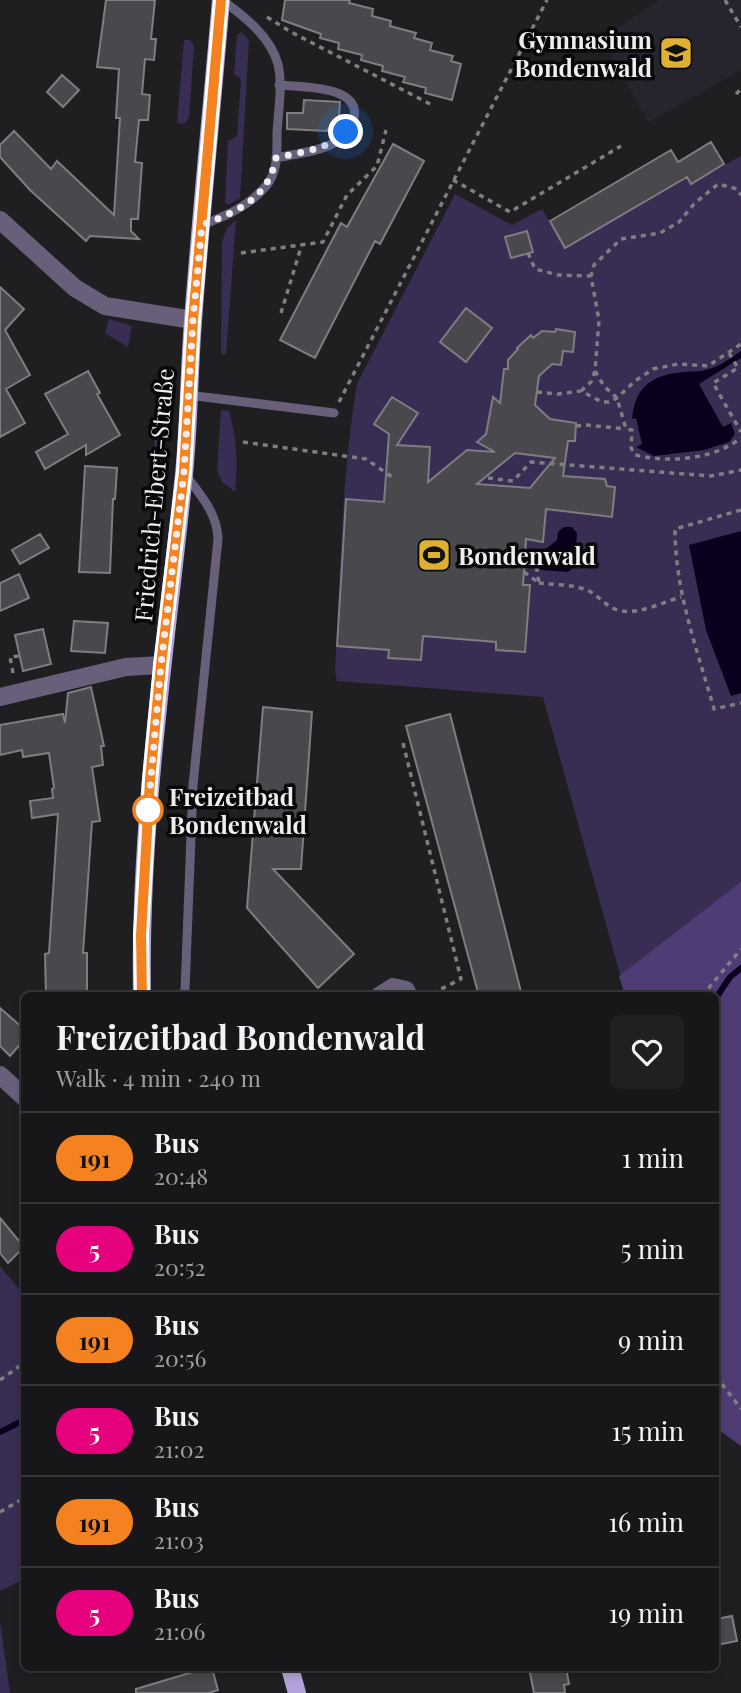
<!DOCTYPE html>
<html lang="en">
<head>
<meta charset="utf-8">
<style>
  body { margin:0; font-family:"Playfair Display",serif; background:#201f22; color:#f1f3f6; height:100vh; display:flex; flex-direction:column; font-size:26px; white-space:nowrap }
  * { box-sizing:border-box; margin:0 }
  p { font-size:23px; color:#9e9fa2 }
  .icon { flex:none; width:38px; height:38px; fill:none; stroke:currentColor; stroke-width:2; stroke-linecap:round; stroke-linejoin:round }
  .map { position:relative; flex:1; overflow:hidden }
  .drawer { position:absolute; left:21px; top:992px; width:698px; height:679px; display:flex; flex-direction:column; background:#171619; border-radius:10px; box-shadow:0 4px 10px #0003,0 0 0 2px #363538 }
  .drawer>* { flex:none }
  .badge { padding:0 14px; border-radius:23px; font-size:24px; line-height:46px }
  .you { position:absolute; width:35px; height:35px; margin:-18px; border:5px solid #fff; border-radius:50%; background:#1a73e8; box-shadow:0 0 0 10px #1a73e833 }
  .map>.badge { position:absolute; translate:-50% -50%; box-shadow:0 0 0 4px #fff }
  .round { display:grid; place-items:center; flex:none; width:74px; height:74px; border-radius:10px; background:#201f22 }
  .summary { display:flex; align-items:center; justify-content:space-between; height:119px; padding:0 35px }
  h1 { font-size:33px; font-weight:700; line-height:52px }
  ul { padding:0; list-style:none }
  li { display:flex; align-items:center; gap:21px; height:91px; padding:0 35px; border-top:2px solid #363538 }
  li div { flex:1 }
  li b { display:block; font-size:26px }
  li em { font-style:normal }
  li .badge { min-width:77px; font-weight:700; text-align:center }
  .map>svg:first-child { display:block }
  .built { fill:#26242d }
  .green { fill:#392d53 }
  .forest { fill:#4f3c75 }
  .water { fill:#0a001e }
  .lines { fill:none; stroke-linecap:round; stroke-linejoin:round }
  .stream { stroke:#0a001e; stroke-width:6 }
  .building { fill:#49484c; stroke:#7f7d82; stroke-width:2; fill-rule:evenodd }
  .path { stroke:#7f7e81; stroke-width:3.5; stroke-dasharray:5 5; stroke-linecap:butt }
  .lane { stroke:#68607b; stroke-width:9 }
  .street { stroke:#68607b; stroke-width:18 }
  .primary { stroke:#b3a3da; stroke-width:18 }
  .line-casing { stroke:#fff; stroke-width:16 }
  .line { stroke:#f58220; stroke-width:10 }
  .walk { stroke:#eeeef0; stroke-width:7; stroke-dasharray:0 12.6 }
  .stop-dot { fill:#fff; stroke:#f58220; stroke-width:3.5 }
  .labels { text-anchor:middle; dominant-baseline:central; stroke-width:7; stroke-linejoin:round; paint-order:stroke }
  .poi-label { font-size:24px; font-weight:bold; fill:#eeeef0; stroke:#080809; text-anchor:end }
  .street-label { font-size:24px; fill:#eeeef0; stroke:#080809 }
  .stop-label { font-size:24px; font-weight:bold; fill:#eeeef0; stroke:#080809; text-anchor:start }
</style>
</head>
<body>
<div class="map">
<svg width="741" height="1693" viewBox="0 0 741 1693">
  <rect width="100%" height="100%" fill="#1f1e21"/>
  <path class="built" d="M660,0h81v70l-93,53 -45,-86z"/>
  <path class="green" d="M242,32l7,8 -9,158 -12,7 -3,-3 3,-61 9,-5 4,-57 -7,-5 3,-39z
    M184,40h6l4,6 -5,72 -5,6 -7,-1z
    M741,156v778l-115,62 -83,-299 -206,-16 -2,-11c6,-95 6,-192 22,-286l98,-190 57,31 30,-16 24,39 121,-71 4,7z
    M236,220l-10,134h-5l1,-112 5,-14z
    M109,319l23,7 -4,21 -23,-14z
    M221,410l8,1c8,30 9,50 6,81l-13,-10 -5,-12z
    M157,413l5,1 -1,50h-8z
    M0,1266l21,25 3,-3v291l-24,12z
    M0,1621l10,72h-10z"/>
  <path class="forest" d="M741,882v564l-25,-18v-432h-91l-6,-20z"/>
  <path class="water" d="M741,351v7l-42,26 24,43 8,-4 4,11 -6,8 -25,8 -50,6 -18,-9 6,-3 -6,-26 -4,1c3,-33 20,-44 52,-47 7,-1 15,0 22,-2 13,-3 25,-12 35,-19z
    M564,527h8l5,6 -2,33 -7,6 -27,-2 -9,-10 25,-20 1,-8z
    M741,531v162l-10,3 -25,-66 -17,-85z"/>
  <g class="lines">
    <path class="stream" d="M716,998l14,-21 11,-9
      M0,1432l24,-12"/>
  </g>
  <path class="building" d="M106,0h49l-4,39h5l-2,21 -9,-1 -3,35 8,1 -2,25h-9l-4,42 7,1 -4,56h-7v12l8,8 -49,-3 -4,5 -56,-51 -30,-33v-12l14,-14 37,38 6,-8 57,54 6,-97h-4l3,-49 -22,-2z
    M285,0h65l-1,3 24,6 -1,7 19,5 -1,5 26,7 -2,5 18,5 -2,7 23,6 -2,5 10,3 -9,36 -27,-7 1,-5 -23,-6 2,-5 -23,-6 1,-5 -22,-6 1,-5 -24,-6 1,-6 -19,-5 1,-4 -39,-14z
    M62,75l17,15 -16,17 -16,-15z
    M304,100l36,2 -2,27h-10l-1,2 -40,-2v-16h16z
    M711,142l13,22 -33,20 -4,-7 -122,71 -15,-27 121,-71 7,12z
    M393,144l31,17 -44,83 -5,-3 -60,117 -35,-18 61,-117 6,4z
    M527,231l6,21 -22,6 -6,-21z
    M0,287l24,22 -19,21 25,45 -24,14 19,34 -25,14z
    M466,308l26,20 -26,34 -26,-20z
    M556,329l19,3 -2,20 -10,-1 -2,14 -9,-1 -13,12 -4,29 15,14 26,4 -1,18h-7l-5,35 42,3 2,7 8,1 -3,30 -66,-8 -3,33 -17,-3 -3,46h7l-5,67 -29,-2v-8l-73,-6 -2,24 -33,-2 1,-8 -52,-4 9,-147 38,3 5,-68 -15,-10 18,-27 26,16 -21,32 33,2 -2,35 39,-32 28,2 -18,-10 9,-8 7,-37 7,6 4,-34h4v-9l10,-11 -1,-1 14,-13 2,3 9,-7 13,1zM515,453l40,5 -25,30 -53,-4z
    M88,371l12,22 -3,1 23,41 -34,20v-10l-41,24 -9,-17 32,-18 -23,-40z
    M85,466l32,2 -2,31h-2l-3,74 -31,-1z
    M40,534l9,14 -29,16 -8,-14z
    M19,574l10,24 -29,13v-28z
    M74,621l34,2 -3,30 -34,-2z
    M43,629l8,35 -28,7 -8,-36z
    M91,687l13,59h-3l2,19 -11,2 8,54 -8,1 -9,131h4v43h-41l-1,-42 4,-1 9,-139 -26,4 -2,-17 23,-3 -1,-9 2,-1 -5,-35 -26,4 -1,-7 -22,5v-30l63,-11 2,9 3,-30z
    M263,707l49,5 -11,157h-28l81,85 -36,34 -71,-80z
    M450,714l44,171 28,111h-43l-73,-270z
    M0,1008l24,21v11l-14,16 -10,-10z
    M0,1218l24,29 -16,16 -8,-10z
    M732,1616l5,25 -21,4v-26z
    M206,1668h6l6,22 -9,3h-73v-4z
    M529,1668h37l3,16 -5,1 1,8h-31z"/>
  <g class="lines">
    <path class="path" d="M725,0l16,27
      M267,17l24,15 141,73
      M736,94l5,-5
      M453,180l57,32 111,-66
      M241,253l82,-11 24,-47 30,-29 9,-36
      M528,253l7,16 23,6 33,1
      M281,313l21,-69
      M729,353l9,15 -25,15 28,49
      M595,371l9,15 13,12 9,31 6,1 -1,18 4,7c35,8 77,5 106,-17
      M581,391l10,-9 4,-11 4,-51 -8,-44 3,-11 27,-26 39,-6 19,-11 15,-18 24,-20 19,5 4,6
      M537,392l21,2 23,-3 21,11h7l8,-4 18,-17 18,-12 25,-5 30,2 33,-22
      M339,402l208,-402
      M576,426l11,-1 39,4
      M243,442l123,17 26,18
      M488,478l25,3 18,-19 180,14 30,-6
      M741,510l-66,19c0,62 22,120 39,180l27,-6
      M524,572l15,11 -3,-19
      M539,583c16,2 35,1 50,8 12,6 18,18 33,20 18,3 42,-9 59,-14
      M13,673l-3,-16 10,-1
      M403,743l58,236 -32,16
      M702,996l39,-47
      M716,1376l25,33
      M0,1380l24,-17
      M0,1512l24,-14"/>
    <path class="lane" d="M276,158c18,-4 42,-6 58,-15 8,-4 18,-17 20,-25 7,-33 -54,-31 -75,-33
      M202,225c24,-9 47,-19 64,-39 12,-14 11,-34 11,-52 1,-22 6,-48 1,-70 -8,-28 -34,-48 -56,-64
      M188,395l146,18
      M182,996l3,-6 8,-205 25,-246c-1,-27 -18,-44 -33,-65"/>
    <path class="street" d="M0,220l75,68 30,18 88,14
      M0,697l126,-30 35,-2
      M379,996l14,-9 13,3 3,6
      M0,1075l24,22"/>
    <path class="primary" d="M142,996c-3,-175 24,-348 42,-522 5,-50 5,-102 9,-153 8,-107 19,-214 28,-321
      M290,1668l7,25"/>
  </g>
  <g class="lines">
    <defs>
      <path id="line" d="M142,996l-1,-61 9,-155 11,-115 23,-193 9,-152 28,-320"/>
    </defs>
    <use href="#line" class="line-casing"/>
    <use href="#line" class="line"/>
    <path class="walk" d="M148,810l13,-145 23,-193 9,-152 9,-95c36,-14 66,-26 74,-67 24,-6 52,-8 70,-26"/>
  </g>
  <defs>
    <symbol id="school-square" viewBox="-11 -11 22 22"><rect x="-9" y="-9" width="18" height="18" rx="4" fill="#deb133" stroke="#080809"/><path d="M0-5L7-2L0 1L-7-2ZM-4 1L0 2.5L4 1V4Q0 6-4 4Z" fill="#111"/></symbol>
    <symbol id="stadium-square" viewBox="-11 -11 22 22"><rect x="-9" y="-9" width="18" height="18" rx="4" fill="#deb133" stroke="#080809"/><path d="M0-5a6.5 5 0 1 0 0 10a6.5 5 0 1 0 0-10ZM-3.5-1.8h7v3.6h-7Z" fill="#111"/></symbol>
  </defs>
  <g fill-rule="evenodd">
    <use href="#school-square" x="657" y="34" width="38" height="38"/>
    <use href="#stadium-square" x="415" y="536" width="38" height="38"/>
  </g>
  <circle class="stop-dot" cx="148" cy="810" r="14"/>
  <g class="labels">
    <g class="poi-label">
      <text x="652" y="39">Gymnasium<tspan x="652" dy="28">Bondenwald</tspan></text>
      <text x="458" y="555" text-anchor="start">Bondenwald</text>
    </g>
    <g class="street-label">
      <text transform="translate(153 495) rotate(-85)">Friedrich-Ebert-Straße</text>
    </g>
    <g class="stop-label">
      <text x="169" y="796">Freizeitbad<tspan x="169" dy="28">Bondenwald</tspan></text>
    </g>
  </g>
</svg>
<div class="you" style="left:346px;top:132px"></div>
<section class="drawer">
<div class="summary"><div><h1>Freizeitbad Bondenwald</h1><p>Walk · 4 min · 240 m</p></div><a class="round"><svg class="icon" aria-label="heart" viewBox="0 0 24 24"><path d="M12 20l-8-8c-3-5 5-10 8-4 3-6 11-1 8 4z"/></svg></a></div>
<ul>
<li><span class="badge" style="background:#f58220;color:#111">191</span><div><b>Bus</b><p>20:48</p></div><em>1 min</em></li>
<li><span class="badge" style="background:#e6007e;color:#fff">5</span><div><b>Bus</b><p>20:52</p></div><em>5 min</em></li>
<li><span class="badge" style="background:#f58220;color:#111">191</span><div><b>Bus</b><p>20:56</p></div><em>9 min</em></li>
<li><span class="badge" style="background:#e6007e;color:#fff">5</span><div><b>Bus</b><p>21:02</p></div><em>15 min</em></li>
<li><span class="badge" style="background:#f58220;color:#111">191</span><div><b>Bus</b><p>21:03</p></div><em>16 min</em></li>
<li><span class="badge" style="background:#e6007e;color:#fff">5</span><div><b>Bus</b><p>21:06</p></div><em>19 min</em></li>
</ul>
</section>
</div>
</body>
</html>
